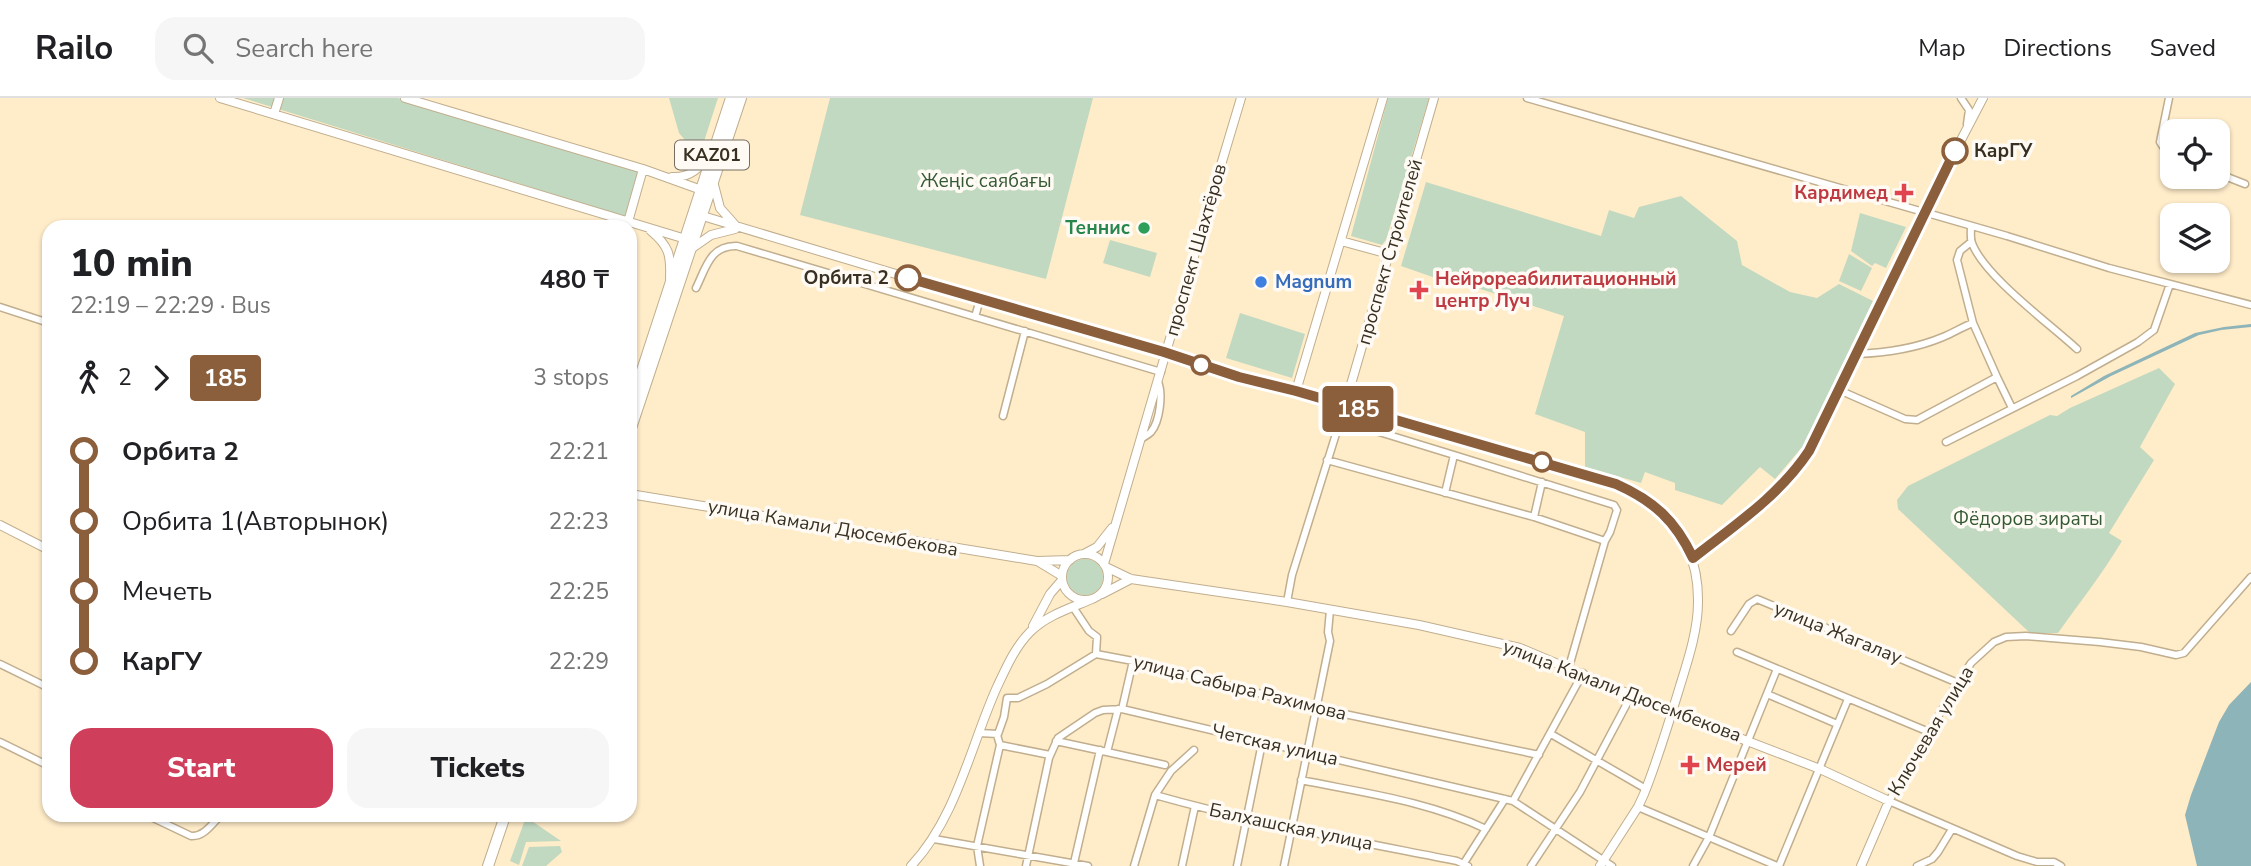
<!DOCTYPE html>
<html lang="en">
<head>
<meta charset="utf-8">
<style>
  body { margin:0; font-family:"Nunito Sans",sans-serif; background:#f6f6f6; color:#202124; height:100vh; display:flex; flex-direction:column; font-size:26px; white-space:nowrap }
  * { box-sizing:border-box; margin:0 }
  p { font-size:23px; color:#757577 }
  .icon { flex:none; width:38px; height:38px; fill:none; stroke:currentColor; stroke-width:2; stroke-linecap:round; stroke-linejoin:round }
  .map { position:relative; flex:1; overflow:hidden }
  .drawer { position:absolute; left:42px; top:122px; width:595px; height:602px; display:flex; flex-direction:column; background:#fff; border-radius:21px; box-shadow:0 2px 5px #0004 }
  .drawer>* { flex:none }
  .badge { padding:0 14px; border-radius:5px; font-size:24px; line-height:46px }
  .buttons { position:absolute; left:2160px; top:21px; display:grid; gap:14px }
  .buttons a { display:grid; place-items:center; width:70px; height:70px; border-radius:14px; background:#fff; box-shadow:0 2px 5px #0004; font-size:35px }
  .map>.badge { position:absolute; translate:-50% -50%; box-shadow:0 0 0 4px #fff }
  .legs { display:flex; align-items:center; gap:10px; height:77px; padding:0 28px; font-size:23px }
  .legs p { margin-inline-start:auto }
  .summary { display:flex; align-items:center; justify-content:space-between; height:119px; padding:0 28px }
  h1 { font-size:38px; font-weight:800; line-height:52px }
  .action { display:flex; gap:14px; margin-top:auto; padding:14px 28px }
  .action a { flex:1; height:80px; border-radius:21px; background:#cf3f5c; color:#fff; font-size:28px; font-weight:800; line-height:80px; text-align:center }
  .action a+a { background:#f6f6f6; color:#202124 }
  ul { padding:0 28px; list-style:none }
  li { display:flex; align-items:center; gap:24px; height:70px; font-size:26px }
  li i { display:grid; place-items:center; width:10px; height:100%; margin:0 9px; background:currentColor }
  li i::after { content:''; width:18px; height:18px; margin:-9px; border:5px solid; border-radius:50%; background:#fff }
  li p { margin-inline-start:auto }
  li:first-child i { background:linear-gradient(#0000 50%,currentColor 0) }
  li:last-child i { background:linear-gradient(currentColor 50%,#0000 0) }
  header { display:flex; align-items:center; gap:42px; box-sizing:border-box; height:98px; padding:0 35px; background:#fff; border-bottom:2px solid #e0e0e0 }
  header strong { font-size:33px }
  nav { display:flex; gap:38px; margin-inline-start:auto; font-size:24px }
  .search { width:490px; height:63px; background:#f6f6f6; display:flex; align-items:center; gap:18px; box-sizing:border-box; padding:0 24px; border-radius:21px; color:#757577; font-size:26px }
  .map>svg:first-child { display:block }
  .green { fill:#c2d9c1 }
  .water { fill:#8db4b9 }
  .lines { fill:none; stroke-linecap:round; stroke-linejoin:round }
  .minor-casing { stroke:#c0ae8e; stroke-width:9 }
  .major-casing { stroke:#c0ae8e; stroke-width:10 }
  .highway-casing { stroke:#c0ae8e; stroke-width:12 }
  .minor { stroke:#fff; stroke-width:6 }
  .major { stroke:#fff; stroke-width:8 }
  .highway { stroke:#fff; stroke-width:10 }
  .line-1-casing { stroke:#fff; stroke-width:16 }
  .line-1 { stroke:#8b5e3c; stroke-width:10 }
  .stop-1-dot { fill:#fff; stroke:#8b5e3c; stroke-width:3.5 }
  .health-dot { fill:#e0444e; stroke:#fffbf4; stroke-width:2.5 }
  .leisure-dot { fill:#2e9e5b; stroke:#fffbf4; stroke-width:2.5 }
  .shop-dot { fill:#3f7fe0; stroke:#fffbf4; stroke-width:2.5 }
  .labels { text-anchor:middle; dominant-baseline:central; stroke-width:7; stroke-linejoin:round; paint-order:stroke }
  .shield { fill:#fffbf4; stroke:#746d62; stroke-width:2 }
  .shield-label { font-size:18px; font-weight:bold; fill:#383023 }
  .stop-label { font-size:19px; font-weight:bold; fill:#383023; stroke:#fffbf4; text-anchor:start }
  .park-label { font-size:19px; fill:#345934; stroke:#fffbf4 }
  .health-label { font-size:19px; font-weight:bold; fill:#be3a42; stroke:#fffbf4; text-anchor:start }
  .leisure-label { font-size:19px; font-weight:bold; fill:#27864d; stroke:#fffbf4; text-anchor:end }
  .street-label { font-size:19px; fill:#383023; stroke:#fffbf4 }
  .shop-label { font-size:19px; font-weight:bold; fill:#366cbe; stroke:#fffbf4; text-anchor:start }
</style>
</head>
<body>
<header>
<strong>Railo</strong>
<div class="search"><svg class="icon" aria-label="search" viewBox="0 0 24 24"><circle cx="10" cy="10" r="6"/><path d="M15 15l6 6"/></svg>Search here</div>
<nav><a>Map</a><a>Directions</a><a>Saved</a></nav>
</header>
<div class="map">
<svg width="2251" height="768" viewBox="0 0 2251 768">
  <rect width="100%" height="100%" fill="#ffecc9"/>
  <path class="green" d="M243,0h155l244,74 -15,45z
    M669,0h49l-19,59 -20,-24z
    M830,0h263l-47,181 -246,-64z
    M1388,0h41l-43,142 -4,5 -31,-9z
    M1426,84l175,54 8,-26 25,8 5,-11 42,-11 56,45 5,24 48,27 27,6 22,-14 34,17 -69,144 -29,34 -15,-12 -38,38 -47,-15v-7l-30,-11 -4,11 -56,-16v-35l-50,-18 29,-98 -99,-32 -1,4 -63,-22z
    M1860,115l46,14 -20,41 -11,-5 -3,3 -21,-15z
    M1110,142l47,13 -7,24 -47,-14z
    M1849,156l23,14 -11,23 -22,-10z
    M1240,215l65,21 -13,44 -66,-20z
    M2159,270l16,16 -35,63 14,13 -45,73 13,8c-19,32 -42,61 -64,92h-28l-132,-124 -1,-9 11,-14 142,-71 7,1 13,-8z
    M1067 479a18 18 0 1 1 36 0a18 18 0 1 1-36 0Z
    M526,719l35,24 -35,1 -7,23 -9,-4z
    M560,748l2,6 -16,14h-24l7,-19z"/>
  <path class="water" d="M2251,226v3l-30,3 -22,5 -88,41 -40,22v-2l33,-20 91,-43 29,-6z
    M2251,584v184h-54l-12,-51 6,-20 28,-73 10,-17z"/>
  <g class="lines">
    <defs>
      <path id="minor" d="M1527,0l480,138 102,32 142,37
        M1961,0l8,12 -2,14
        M2169,0l-9,44 4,6 8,4
        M2217,75l28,11
        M1971,129c0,5 -1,11 1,16 12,33 78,81 105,106
        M696,190c10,-20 14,-43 41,-42l424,126
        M0,209l49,16
        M975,219l5,-18
        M1856,256c27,-1 61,-6 87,-17 10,-4 19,-10 30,-14l-16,-63 3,-9 11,-9
        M1997,279l15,31
        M1839,292l66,29 12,1 80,-43 -24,-54
        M1003,318l22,-85
        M1340,322l114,35 -9,38
        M1141,341c4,-3 7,-4 10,-7 9,-11 12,-38 7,-50
        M1946,344l131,-66 61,-34 16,-12 16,-46
        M1454,357l160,50 3,5 -7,22 -5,9
        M1327,362l207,57 71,24 -36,126
        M1534,419l8,-35
        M1287,504l5,-27 53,-170
        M1073,509l16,24 8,6 -1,17
        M1731,533l18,-27 8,-5 201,84
        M1737,554l192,80
        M0,566l49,24
        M1767,596l70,30
        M1122,611l11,-48
        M979,635l19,1 6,-17 3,-19h11l29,-14 49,-30 37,7 183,47 223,47
        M1551,636l95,55
        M1056,643l51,11 11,-43
        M0,644l49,24
        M1000,647l50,10
        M1107,654l58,13
        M1301,682c63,13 127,21 185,49
        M1155,697c99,28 201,46 302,66l11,5
        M1513,703l70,-128
        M1638,709l139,59
        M149,718l42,20c13,1 21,-12 29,-20
        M934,741l154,27
        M1074,765l26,-113
        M1464,765l41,-64
        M980,768l-3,-20 23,-101 -3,-10
        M1026,768l23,-108 9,-20 37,-25 8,-3 19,-1 391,92 99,65
        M1134,768l21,-71 16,-24 23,-21
        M1182,768l13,-60
        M1237,768l25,-123
        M1284,768l46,-225 -2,-9 2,-22
        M1531,768l49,-74 52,-98
        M1693,768l16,-29 68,-168
        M1779,768l69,-167
        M1917,768l15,-7 6,-7 14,-23
        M2061,768l-7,-4h-17l-20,-6 -128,-55 65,-112 17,-26 23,-21 12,-5 20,-1 74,6 41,5 35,8 8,-2 67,-76"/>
      <path id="major" d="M220,0l469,142
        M405,0l238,71 64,23
        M274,16l5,-16
        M672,79c19,1 30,-10 38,-26
        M713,83l7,27 16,18
        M696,116l543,163 57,14 298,86c62,19 105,56 104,125 0,28 -10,58 -18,84 -11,36 -22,73 -36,108l-6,13 -38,59
        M628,124l15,-53
        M651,133c18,15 20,24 19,47
        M1341,143l48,13
        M691,151l20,-14 24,-6
        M1296,293l87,-293
        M1345,307l89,-307
        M630,396l407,67 33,-1
        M0,427l49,25
        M1084,456l13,-7 15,-19
        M1062 479a23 23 0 1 1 46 0a23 23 0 1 1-46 0Z
        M1693,460c42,-33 86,-62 116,-107l129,-267 45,-86
        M1039,464l23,14
        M1104,466c46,-155 90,-311 137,-466
        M1106,469l25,12 156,23 132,23 101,23 152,64 148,57 69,32 -28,65
        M1102,496l29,-15
        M1033,528l17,-32 12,-14
        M911,768c46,-49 59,-119 86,-179 9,-19 18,-40 33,-55 17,-17 41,-24 62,-33"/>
      <path id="highway" d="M630,309l101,-309
        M630,333l111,-333
        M488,768l17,-50"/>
    </defs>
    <use href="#minor" class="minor-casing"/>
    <use href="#major" class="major-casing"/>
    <use href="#highway" class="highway-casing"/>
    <use href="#minor" class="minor"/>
    <use href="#major" class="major"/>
    <use href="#highway" class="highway"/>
  </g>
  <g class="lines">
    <defs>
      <path id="line-1" d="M908,180l256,74 75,25 57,14 320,93c38,17 59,36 77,74 42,-33 86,-62 116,-107l146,-300"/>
    </defs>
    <use href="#line-1" class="line-1-casing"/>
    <use href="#line-1" class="line-1"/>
  </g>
  <g class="stop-1-dot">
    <circle cx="1955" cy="53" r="12"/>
    <circle cx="908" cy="180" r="12"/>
    <circle cx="1201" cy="267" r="9"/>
    <circle cx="1542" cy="364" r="9"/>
  </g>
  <g class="health-dot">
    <path d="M1900.5 84.5h7v7h7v7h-7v7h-7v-7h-7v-7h7z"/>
    <path d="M1415.5 181.5h7v7h7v7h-7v7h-7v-7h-7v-7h7z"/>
    <path d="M1686.5 656.5h7v7h7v7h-7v7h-7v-7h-7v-7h7z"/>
  </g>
  <circle class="leisure-dot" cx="1144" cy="130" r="7"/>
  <circle class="shop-dot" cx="1261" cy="184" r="7"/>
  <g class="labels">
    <rect class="shield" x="675" y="42.5" width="74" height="29" rx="5"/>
    <g class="shield-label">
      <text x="712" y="57">KАZ01</text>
    </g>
    <g class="stop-label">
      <text x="1974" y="53">КарГУ</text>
      <text x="889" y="180" text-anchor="end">Орбита 2</text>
    </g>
    <g class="park-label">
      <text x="986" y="83">Жеңіс саябағы</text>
      <text x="2028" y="421">Фёдоров зираты</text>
    </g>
    <g class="health-label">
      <text x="1888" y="95" text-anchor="end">Кардимед</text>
      <text x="1435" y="181">Нейрореабилитационный<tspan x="1435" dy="22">центр Луч</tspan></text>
      <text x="1706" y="667">Мерей</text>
    </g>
    <g class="leisure-label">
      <text x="1130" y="130">Теннис</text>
    </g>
    <g class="street-label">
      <text transform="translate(1196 152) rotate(-74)">проспект Шахтёров</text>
      <text transform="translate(1390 154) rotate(-74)">проспект Строителей</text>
      <text transform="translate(833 430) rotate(10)">улица Камали Дюсембекова</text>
      <text transform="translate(1838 535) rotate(22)">улица Жагалау</text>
      <text transform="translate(1240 590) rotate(14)">улица Сабыра Рахимова</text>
      <text transform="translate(1622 593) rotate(21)">улица Камали Дюсембекова</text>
      <text transform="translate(1931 633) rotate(-59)">Ключевая улица</text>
      <text transform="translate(1275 647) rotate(13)">Четская улица</text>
      <text transform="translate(1291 729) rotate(12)">Балхашская улица</text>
    </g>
    <g class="shop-label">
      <text x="1275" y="184">Magnum</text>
    </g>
  </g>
</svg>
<div class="buttons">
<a><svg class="icon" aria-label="locate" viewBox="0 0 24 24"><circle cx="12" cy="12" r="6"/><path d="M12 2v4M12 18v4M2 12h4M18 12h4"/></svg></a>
<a><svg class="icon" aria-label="layers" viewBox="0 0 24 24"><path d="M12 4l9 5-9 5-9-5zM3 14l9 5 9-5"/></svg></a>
</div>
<b class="badge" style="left:1358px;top:311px;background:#8b5e3c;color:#fff">185</b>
<section class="drawer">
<div class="summary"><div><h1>10 min</h1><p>22:19 – 22:29 · Bus</p></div><b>480 ₸</b></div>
<div class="legs"><svg class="icon" aria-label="walk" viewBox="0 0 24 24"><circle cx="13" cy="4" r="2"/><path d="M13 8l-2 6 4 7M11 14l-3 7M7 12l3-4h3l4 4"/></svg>2<svg class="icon" aria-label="forward" viewBox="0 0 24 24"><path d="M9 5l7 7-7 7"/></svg><b class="badge" style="background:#8b5e3c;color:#fff">185</b><p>3 stops</p></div>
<ul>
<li><i style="color:#8b5e3c"></i><b>Орбита 2</b><p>22:21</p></li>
<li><i style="color:#8b5e3c"></i><span>Орбита 1(Авторынок)</span><p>22:23</p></li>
<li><i style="color:#8b5e3c"></i><span>Мечеть</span><p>22:25</p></li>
<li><i style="color:#8b5e3c"></i><b>КарГУ</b><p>22:29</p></li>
</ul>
<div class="action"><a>Start</a><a>Tickets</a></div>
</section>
</div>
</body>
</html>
